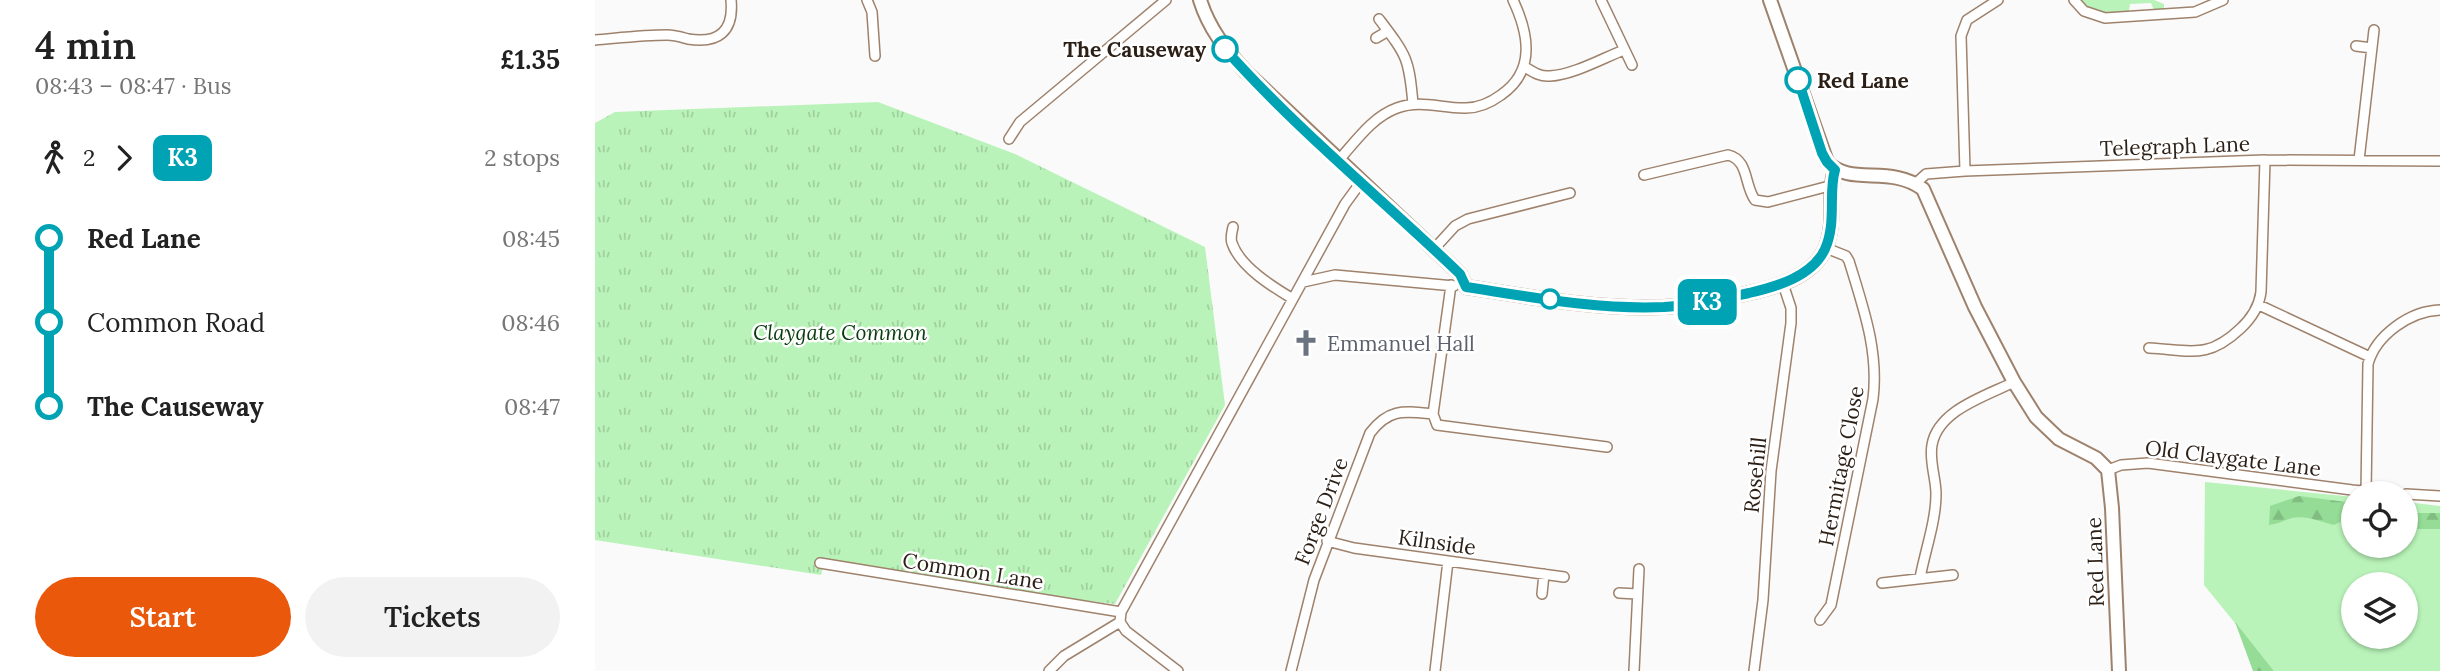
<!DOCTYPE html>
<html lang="en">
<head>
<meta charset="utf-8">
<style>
  body { margin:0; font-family:Lora,serif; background:#f2f2f2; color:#222; height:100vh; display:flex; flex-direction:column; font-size:26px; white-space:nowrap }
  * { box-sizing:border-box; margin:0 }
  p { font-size:23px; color:#767676 }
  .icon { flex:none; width:38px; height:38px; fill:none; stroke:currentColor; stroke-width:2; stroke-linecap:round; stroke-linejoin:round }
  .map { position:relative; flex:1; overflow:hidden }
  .drawer { display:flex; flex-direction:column; background:#fff; width:595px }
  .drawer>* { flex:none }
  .badge { padding:0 14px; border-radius:10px; font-size:24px; line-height:46px }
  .controls { position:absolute; left:1746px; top:481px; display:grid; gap:14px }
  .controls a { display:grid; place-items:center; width:77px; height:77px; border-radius:50%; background:#fff; box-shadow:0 2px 5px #0004; font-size:35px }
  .map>.badge { position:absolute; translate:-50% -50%; box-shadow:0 0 0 4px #fff }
  .legs { display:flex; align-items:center; gap:10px; height:77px; padding:0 35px; font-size:23px }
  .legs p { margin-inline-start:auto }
  .summary { display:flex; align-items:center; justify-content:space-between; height:119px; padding:0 35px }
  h1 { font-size:38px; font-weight:600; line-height:52px }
  .cta { display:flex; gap:14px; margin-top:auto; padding:14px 35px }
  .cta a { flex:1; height:80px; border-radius:42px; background:#ea580c; color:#fff; font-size:28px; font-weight:600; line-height:80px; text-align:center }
  .cta a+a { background:#f2f2f2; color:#222 }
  ul { padding:0 35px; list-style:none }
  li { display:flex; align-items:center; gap:24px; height:84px; font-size:26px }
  li i { display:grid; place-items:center; width:10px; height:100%; margin:0 9px; background:currentColor }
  li i::after { content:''; width:18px; height:18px; margin:-9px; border:5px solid; border-radius:50%; background:#fff }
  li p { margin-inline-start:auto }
  li:first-child i { background:linear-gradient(#0000 50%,currentColor 0) }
  li:last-child i { background:linear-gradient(currentColor 50%,#0000 0) }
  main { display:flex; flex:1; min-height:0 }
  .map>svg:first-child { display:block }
  .green { fill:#b9f3b9; fill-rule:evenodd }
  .forest { fill:url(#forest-firs) }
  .park { fill:url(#park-tufts) }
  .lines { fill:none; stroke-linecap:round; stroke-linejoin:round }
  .street-casing { stroke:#9f826c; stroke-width:12 }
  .secondary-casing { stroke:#9f826c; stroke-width:16 }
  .street { stroke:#fff; stroke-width:9 }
  .secondary { stroke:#fff; stroke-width:12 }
  .line-1-casing { stroke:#fff; stroke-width:16 }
  .line-1 { stroke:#00a3b4; stroke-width:10 }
  .stop-1-dot { fill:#fff; stroke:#00a3b4; stroke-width:3.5 }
  .labels { text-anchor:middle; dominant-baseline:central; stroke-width:5; stroke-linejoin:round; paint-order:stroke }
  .stop-label { font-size:21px; font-weight:bold; fill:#2b1f16; stroke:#fff; text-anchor:end }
  .street-label { font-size:21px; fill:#2b1f16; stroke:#fff }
  .park-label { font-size:21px; font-style:italic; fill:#093d10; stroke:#fff }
  .worship-label { font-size:21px; fill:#5b616d; stroke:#fff; text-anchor:start }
</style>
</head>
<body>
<main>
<section class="drawer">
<div class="summary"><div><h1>4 min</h1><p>08:43 – 08:47 · Bus</p></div><b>£1.35</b></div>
<div class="legs"><svg class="icon" aria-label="walk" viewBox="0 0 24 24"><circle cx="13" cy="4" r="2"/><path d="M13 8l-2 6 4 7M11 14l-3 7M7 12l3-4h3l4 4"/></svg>2<svg class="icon" aria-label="forward" viewBox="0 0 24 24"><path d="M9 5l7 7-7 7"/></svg><b class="badge" style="background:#00a3b4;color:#fff">K3</b><p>2 stops</p></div>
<ul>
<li><i style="color:#00a3b4"></i><b>Red Lane</b><p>08:45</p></li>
<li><i style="color:#00a3b4"></i><span>Common Road</span><p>08:46</p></li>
<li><i style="color:#00a3b4"></i><b>The Causeway</b><p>08:47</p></li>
</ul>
<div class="cta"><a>Start</a><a>Tickets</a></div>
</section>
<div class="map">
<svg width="1845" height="671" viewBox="0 0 1845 671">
  <defs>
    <pattern id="forest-firs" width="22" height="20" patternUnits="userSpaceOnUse" patternTransform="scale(1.75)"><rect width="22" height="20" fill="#95dc96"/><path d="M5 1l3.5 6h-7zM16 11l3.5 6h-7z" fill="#81bc81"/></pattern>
    <pattern id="park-tufts" width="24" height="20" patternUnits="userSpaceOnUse" patternTransform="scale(1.75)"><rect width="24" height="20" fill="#b9f3b9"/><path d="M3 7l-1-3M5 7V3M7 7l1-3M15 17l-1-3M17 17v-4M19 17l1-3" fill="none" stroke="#9fd09e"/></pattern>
  </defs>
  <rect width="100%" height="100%" fill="#fafafa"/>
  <path class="green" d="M1484,0h75l10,4v4l-4,3 -6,-1 -3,-7 -21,1 -1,7c-18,3 -37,4 -50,-11z
    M1610,482l149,15v49h52v-44l34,4v165h-166l-70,-86zM1759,584h52v53h-52z"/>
  <path class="forest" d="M1704,496l55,7v17h-10l-10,5c-12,-3 -29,-10 -42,-7 -8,2 -14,6 -23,7l1,-19z
    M1811,513h34v16h-34z
    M1640,622l39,49h-21z"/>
  <path class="park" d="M283,102l137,52 190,93 20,158 -110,199 -123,-15 -167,-29 -4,15 -226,-35v-417l20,-11z"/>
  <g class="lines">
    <defs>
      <path id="street" d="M272,0l5,12 3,44
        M1006,0l31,65
        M1479,0l10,11 21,7 90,-6 28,-12
        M784,19c28,37 30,39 34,85
        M781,38l12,-7
        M0,40c24,-2 48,-5 72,-5 8,0 14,2 21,4 31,5 46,-8 43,-39
        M1761,46l16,2
        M930,67c8,5 15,10 25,9 23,-1 53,-18 74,-26
        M414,139l11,-17 146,-122
        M1764,160l15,-130
        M743,161c18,-20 34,-44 59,-53 24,-9 46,1 69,0 13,0 24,-5 35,-13 35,-24 28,-61 12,-95
        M1370,171l-4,-135 6,-16 31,-20
        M1049,175l84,-20c21,5 16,30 27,45l13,2 65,-17
        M1320,184l11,-10 39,-3 300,-11 175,1
        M638,227c-1,5 -3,11 -1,16 8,24 41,44 61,56
        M839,249l21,-23 13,-7 102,-26
        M708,282l32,-7 119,11
        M856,285l-18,129 4,11 170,22
        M1664,305l111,52
        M1554,348c41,2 58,12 91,-19 12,-11 19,-22 21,-37l4,-132
        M1513,470l13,-5 27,-2 204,27 44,4
        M1771,492l2,-128c8,-29 42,-53 72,-54
        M1811,494l34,2
        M732,541l27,7 210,29
        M225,563l301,49
        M1325,578c5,-27 16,-57 16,-84 0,-16 -7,-33 -4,-49 6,-35 54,-49 82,-63
        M1287,583l71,-8
        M1024,593l18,1
        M947,594l2,-20
        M1225,620l11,-15 42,-206c6,-48 -10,-92 -24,-138l-3,-5 -20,-8
        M525,622l1,-10 224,-408 16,-22
        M525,622l6,9 52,40
        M454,671l15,-15 56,-34
        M696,671l23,-91 56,-147c19,-25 34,-22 63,-19
        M840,671l13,-110
        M1039,671l5,-102
        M1159,671l9,-71 8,-129 20,-148v-15l-8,-24"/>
      <path id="secondary" d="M605,0c9,29 26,50 46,72l214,202 6,13c65,10 132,23 198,20 29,-2 56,-8 85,-14 27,-6 63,-16 76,-44 12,-27 2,-56 10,-79
        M1175,0l57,162c24,25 62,2 96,27l52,118 39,75 22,35 23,22 37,19 12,12 4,38 7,163"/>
    </defs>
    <use href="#street" class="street-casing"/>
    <use href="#secondary" class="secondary-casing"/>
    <use href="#street" class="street"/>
    <use href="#secondary" class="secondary"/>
  </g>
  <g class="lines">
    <defs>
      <path id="line-1" d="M630,49c72,81 157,150 235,225l6,13c65,10 132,23 198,20 29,-2 56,-8 85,-14 26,-6 63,-16 76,-44 12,-27 3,-56 10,-79l-8,-8 -5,-9 -24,-73"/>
    </defs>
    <use href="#line-1" class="line-1-casing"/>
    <use href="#line-1" class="line-1"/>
  </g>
  <defs>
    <symbol id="church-bare" viewBox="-9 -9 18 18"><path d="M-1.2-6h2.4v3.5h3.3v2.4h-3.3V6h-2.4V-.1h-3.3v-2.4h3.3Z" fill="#6b7280" stroke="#fff" stroke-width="2.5" paint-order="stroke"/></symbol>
  </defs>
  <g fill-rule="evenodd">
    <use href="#church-bare" x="692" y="324" width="38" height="38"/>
  </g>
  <g class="stop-1-dot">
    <circle cx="630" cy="49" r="12"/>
    <circle cx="1203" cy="80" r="12"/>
    <circle cx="955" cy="299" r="9"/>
  </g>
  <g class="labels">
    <g class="stop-label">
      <text x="611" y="49">The Causeway</text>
      <text x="1222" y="80" text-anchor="start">Red Lane</text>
    </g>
    <g class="street-label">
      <text transform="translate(1580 146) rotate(-2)">Telegraph Lane</text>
      <text transform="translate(1638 458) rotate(7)">Old Claygate Lane</text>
      <text transform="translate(1246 466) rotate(-79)">Hermitage Close</text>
      <text transform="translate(1160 475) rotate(-84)">Rosehill</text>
      <text transform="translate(726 511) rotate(-69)">Forge Drive</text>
      <text transform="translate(842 542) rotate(8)">Kilnside</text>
      <text transform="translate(1500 562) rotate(-92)">Red Lane</text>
      <text transform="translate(378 571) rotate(9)">Common Lane</text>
    </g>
    <g class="park-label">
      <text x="245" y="332">Claygate Common</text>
    </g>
    <g class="worship-label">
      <text x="732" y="343">Emmanuel Hall</text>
    </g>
  </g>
</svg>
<div class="controls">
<a><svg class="icon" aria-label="locate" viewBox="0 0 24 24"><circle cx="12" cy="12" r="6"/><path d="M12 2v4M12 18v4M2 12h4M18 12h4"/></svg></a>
<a><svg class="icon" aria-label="layers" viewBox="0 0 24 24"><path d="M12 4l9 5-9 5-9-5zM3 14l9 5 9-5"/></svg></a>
</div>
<b class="badge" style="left:1112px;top:302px;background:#00a3b4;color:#fff">K3</b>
</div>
</main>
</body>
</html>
